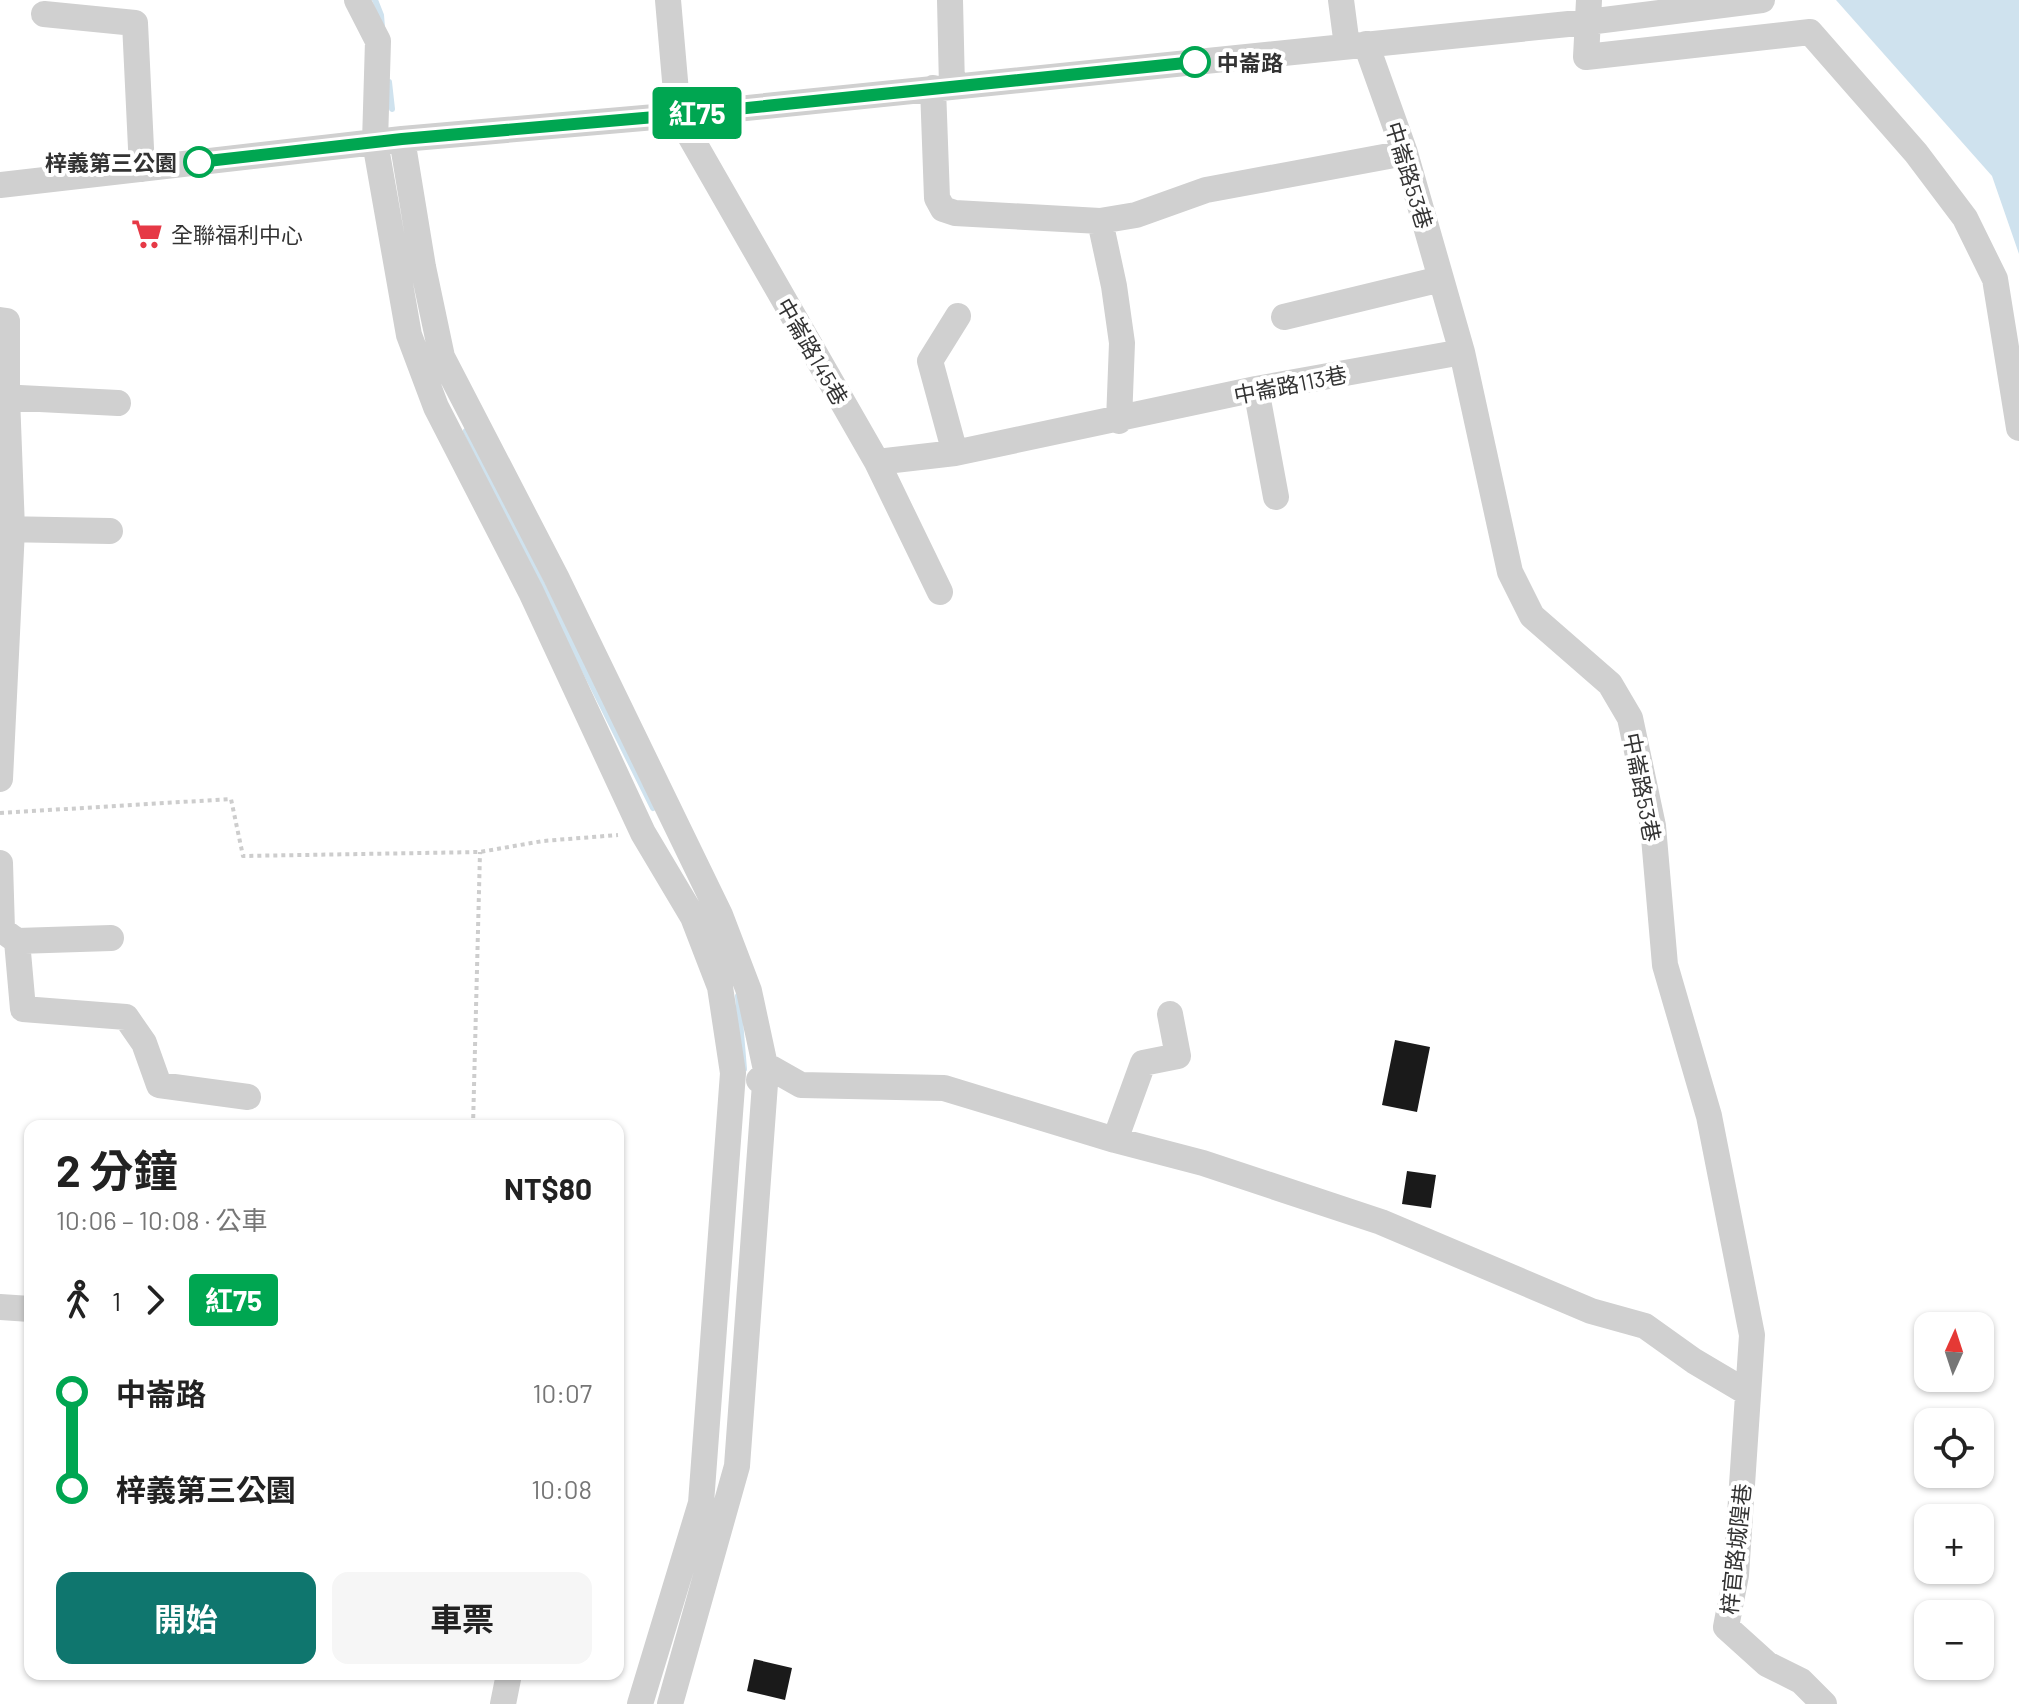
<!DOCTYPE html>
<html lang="zh-TW">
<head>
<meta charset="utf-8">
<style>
  body { margin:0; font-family:Barlow,"Noto Sans TC",sans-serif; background:#f6f6f6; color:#222; height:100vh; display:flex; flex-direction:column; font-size:30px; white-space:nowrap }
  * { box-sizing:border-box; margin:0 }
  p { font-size:26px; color:#767676 }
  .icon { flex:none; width:44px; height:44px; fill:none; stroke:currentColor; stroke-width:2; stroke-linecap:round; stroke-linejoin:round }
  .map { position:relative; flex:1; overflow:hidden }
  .details { position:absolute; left:24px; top:1120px; width:600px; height:560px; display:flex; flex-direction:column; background:#fff; border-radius:16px; box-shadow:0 2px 6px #0004 }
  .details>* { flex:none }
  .badge { padding:0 16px; border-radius:6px; font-size:28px; line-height:52px }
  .needle { width:52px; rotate:3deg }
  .controls { position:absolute; left:1914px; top:1312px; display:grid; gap:16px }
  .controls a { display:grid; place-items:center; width:80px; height:80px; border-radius:16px; background:#fff; box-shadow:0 2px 6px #0004; font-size:40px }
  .map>.badge { position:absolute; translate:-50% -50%; box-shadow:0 0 0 4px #fff }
  .legs { display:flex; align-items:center; gap:12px; height:88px; padding:0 32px; font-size:26px }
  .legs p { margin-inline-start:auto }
  .summary { display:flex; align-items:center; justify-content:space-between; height:136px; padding:0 32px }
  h1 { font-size:44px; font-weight:700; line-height:60px }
  .primary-button { display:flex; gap:16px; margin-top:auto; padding:16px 32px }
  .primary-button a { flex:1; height:92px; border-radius:16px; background:#0f766e; color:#fff; font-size:32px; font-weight:700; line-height:92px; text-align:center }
  .primary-button a+a { background:#f6f6f6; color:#222 }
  ul { padding:0 32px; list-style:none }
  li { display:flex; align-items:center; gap:28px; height:96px; font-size:30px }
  li i { display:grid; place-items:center; width:12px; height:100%; margin:0 10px; background:currentColor }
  li i::after { content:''; width:20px; height:20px; margin:-10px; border:6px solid; border-radius:50%; background:#fff }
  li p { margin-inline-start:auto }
  li:first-child i { background:linear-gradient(#0000 50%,currentColor 0) }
  li:last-child i { background:linear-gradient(currentColor 50%,#0000 0) }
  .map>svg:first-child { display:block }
  .water { fill:#cfe2ee }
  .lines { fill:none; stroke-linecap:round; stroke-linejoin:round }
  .stream { stroke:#cfe2ee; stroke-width:6 }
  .building { fill:#1a1a1a }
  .path { stroke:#cdcdcd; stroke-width:4; stroke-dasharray:4 4; stroke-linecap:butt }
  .minor { stroke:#d0d0d0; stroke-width:26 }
  .line-1-casing { stroke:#fff; stroke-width:18 }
  .line-1 { stroke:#00a651; stroke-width:12 }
  .stop-1-dot { fill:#fff; stroke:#00a651; stroke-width:4 }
  .labels { text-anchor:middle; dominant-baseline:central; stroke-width:8; stroke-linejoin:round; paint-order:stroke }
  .stop-label { font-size:22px; font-weight:bold; fill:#333; stroke:#fff; text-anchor:start }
  .street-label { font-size:22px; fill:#333; stroke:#fff }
  .poi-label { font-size:22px; fill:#333; stroke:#fff; text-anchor:start }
</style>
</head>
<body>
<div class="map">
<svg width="2019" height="1704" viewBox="0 0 2019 1704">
  <rect width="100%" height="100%" fill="#fff"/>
  <path class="water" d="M1836,0h183v254l-27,-78z"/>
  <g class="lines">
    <path class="stream" d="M375,0l6,15 1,12
      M389,82l3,27
      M466,431l187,377
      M738,996l6,73"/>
  </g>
  <path class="building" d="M1395,1040l35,7 -13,65 -35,-7z
    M1407,1171l29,4 -5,33 -29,-4z
    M754,1659l38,9 -7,32 -38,-9z"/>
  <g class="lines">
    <path class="path" d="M0,813l231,-14 12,57 237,-4 63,-11 75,-6
      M473,1126l7,-274"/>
    <path class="minor" d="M357,0l21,41 -3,101 34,193 27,72 95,185 112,241 50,84 27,70 13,86 -32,430 -61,201
      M668,0l10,115 199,347 63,130
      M950,0l2,87
      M1341,0l6,46
      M1589,0l-3,57 224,-25 106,121 49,65 30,61 24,149
      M44,14l91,9 7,146
      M1366,44l39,109 57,199 48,220 22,44 78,68 20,34 23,108 12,139 44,151 43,219 -16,240 -10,52 41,37 34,17 23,23
      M933,88l4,110 6,11 12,4 145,8 36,-6 70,-25 199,-37
      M402,139l21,128 19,90 114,220 164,338 29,76 17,79 -29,396 -67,238
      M0,185l402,-46 276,-24 910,-93 174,-22
      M1100,221l14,65 8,57 -3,78
      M1284,317l157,-38
      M0,320l7,1v76l5,132 -12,250
      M1256,389l20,108
      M0,397l118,6
      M955,453l-25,-92 28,-45
      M877,462l78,-9 301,-64 206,-37
      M0,529l110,2
      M0,863l2,67h-2
      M2,930l15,11 6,68 103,8 18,26 15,42 89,12
      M17,941l94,-3
      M759,1080l12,-12 30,17 143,3 171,52 88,23 178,59 210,89 54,15 49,35 54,32
      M1115,1140l28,-77 35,-7 -8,-42
      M0,1307l30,2
      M503,1704l6,-30"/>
  </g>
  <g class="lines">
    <defs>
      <path id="line-1" d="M199,162l203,-23 276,-24 517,-53"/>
    </defs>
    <use href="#line-1" class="line-1-casing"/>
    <use href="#line-1" class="line-1"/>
  </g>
  <defs>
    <symbol id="supermarket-bare" viewBox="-9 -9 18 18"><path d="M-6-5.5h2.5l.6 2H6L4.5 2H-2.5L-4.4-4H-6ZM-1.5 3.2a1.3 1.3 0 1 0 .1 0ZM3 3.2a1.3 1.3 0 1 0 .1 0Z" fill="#e63946" stroke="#fff" stroke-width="2.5" paint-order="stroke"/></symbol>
  </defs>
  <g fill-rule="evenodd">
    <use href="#supermarket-bare" x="125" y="212" width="44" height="44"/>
  </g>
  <g class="stop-1-dot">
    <circle cx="1195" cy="62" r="14"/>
    <circle cx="199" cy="162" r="14"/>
  </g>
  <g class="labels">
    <g class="stop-label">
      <text x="1217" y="62">中崙路</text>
      <text x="177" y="162" text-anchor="end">梓義第三公園</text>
    </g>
    <g class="street-label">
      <text transform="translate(1410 175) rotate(73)">中崙路53巷</text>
      <text transform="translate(813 351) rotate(60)">中崙路145巷</text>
      <text transform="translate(1290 384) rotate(-11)">中崙路113巷</text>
      <text transform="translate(1643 787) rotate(79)">中崙路53巷</text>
      <text transform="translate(1735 1549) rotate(-84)">梓官路城隍巷</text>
    </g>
    <g class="poi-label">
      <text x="171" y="234">全聯福利中心</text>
    </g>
  </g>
</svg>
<div class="controls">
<a><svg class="needle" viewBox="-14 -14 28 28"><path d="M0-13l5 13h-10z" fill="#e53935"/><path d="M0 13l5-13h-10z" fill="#767676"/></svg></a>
<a><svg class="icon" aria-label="locate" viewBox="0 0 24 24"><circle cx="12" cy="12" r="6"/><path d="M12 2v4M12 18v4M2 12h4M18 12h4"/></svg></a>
<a>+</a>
<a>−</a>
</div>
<b class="badge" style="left:697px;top:113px;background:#00a651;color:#fff">紅75</b>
<section class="details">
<div class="summary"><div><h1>2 分鐘</h1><p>10:06 – 10:08 · 公車</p></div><b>NT$80</b></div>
<div class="legs"><svg class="icon" aria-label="walk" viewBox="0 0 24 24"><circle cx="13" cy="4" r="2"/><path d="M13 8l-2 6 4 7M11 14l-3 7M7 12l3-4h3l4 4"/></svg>1<svg class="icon" aria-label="forward" viewBox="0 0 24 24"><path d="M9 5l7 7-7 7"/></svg><b class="badge" style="background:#00a651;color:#fff">紅75</b></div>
<ul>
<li><i style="color:#00a651"></i><b>中崙路</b><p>10:07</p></li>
<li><i style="color:#00a651"></i><b>梓義第三公園</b><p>10:08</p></li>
</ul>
<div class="primary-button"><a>開始</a><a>車票</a></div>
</section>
</div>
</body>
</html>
